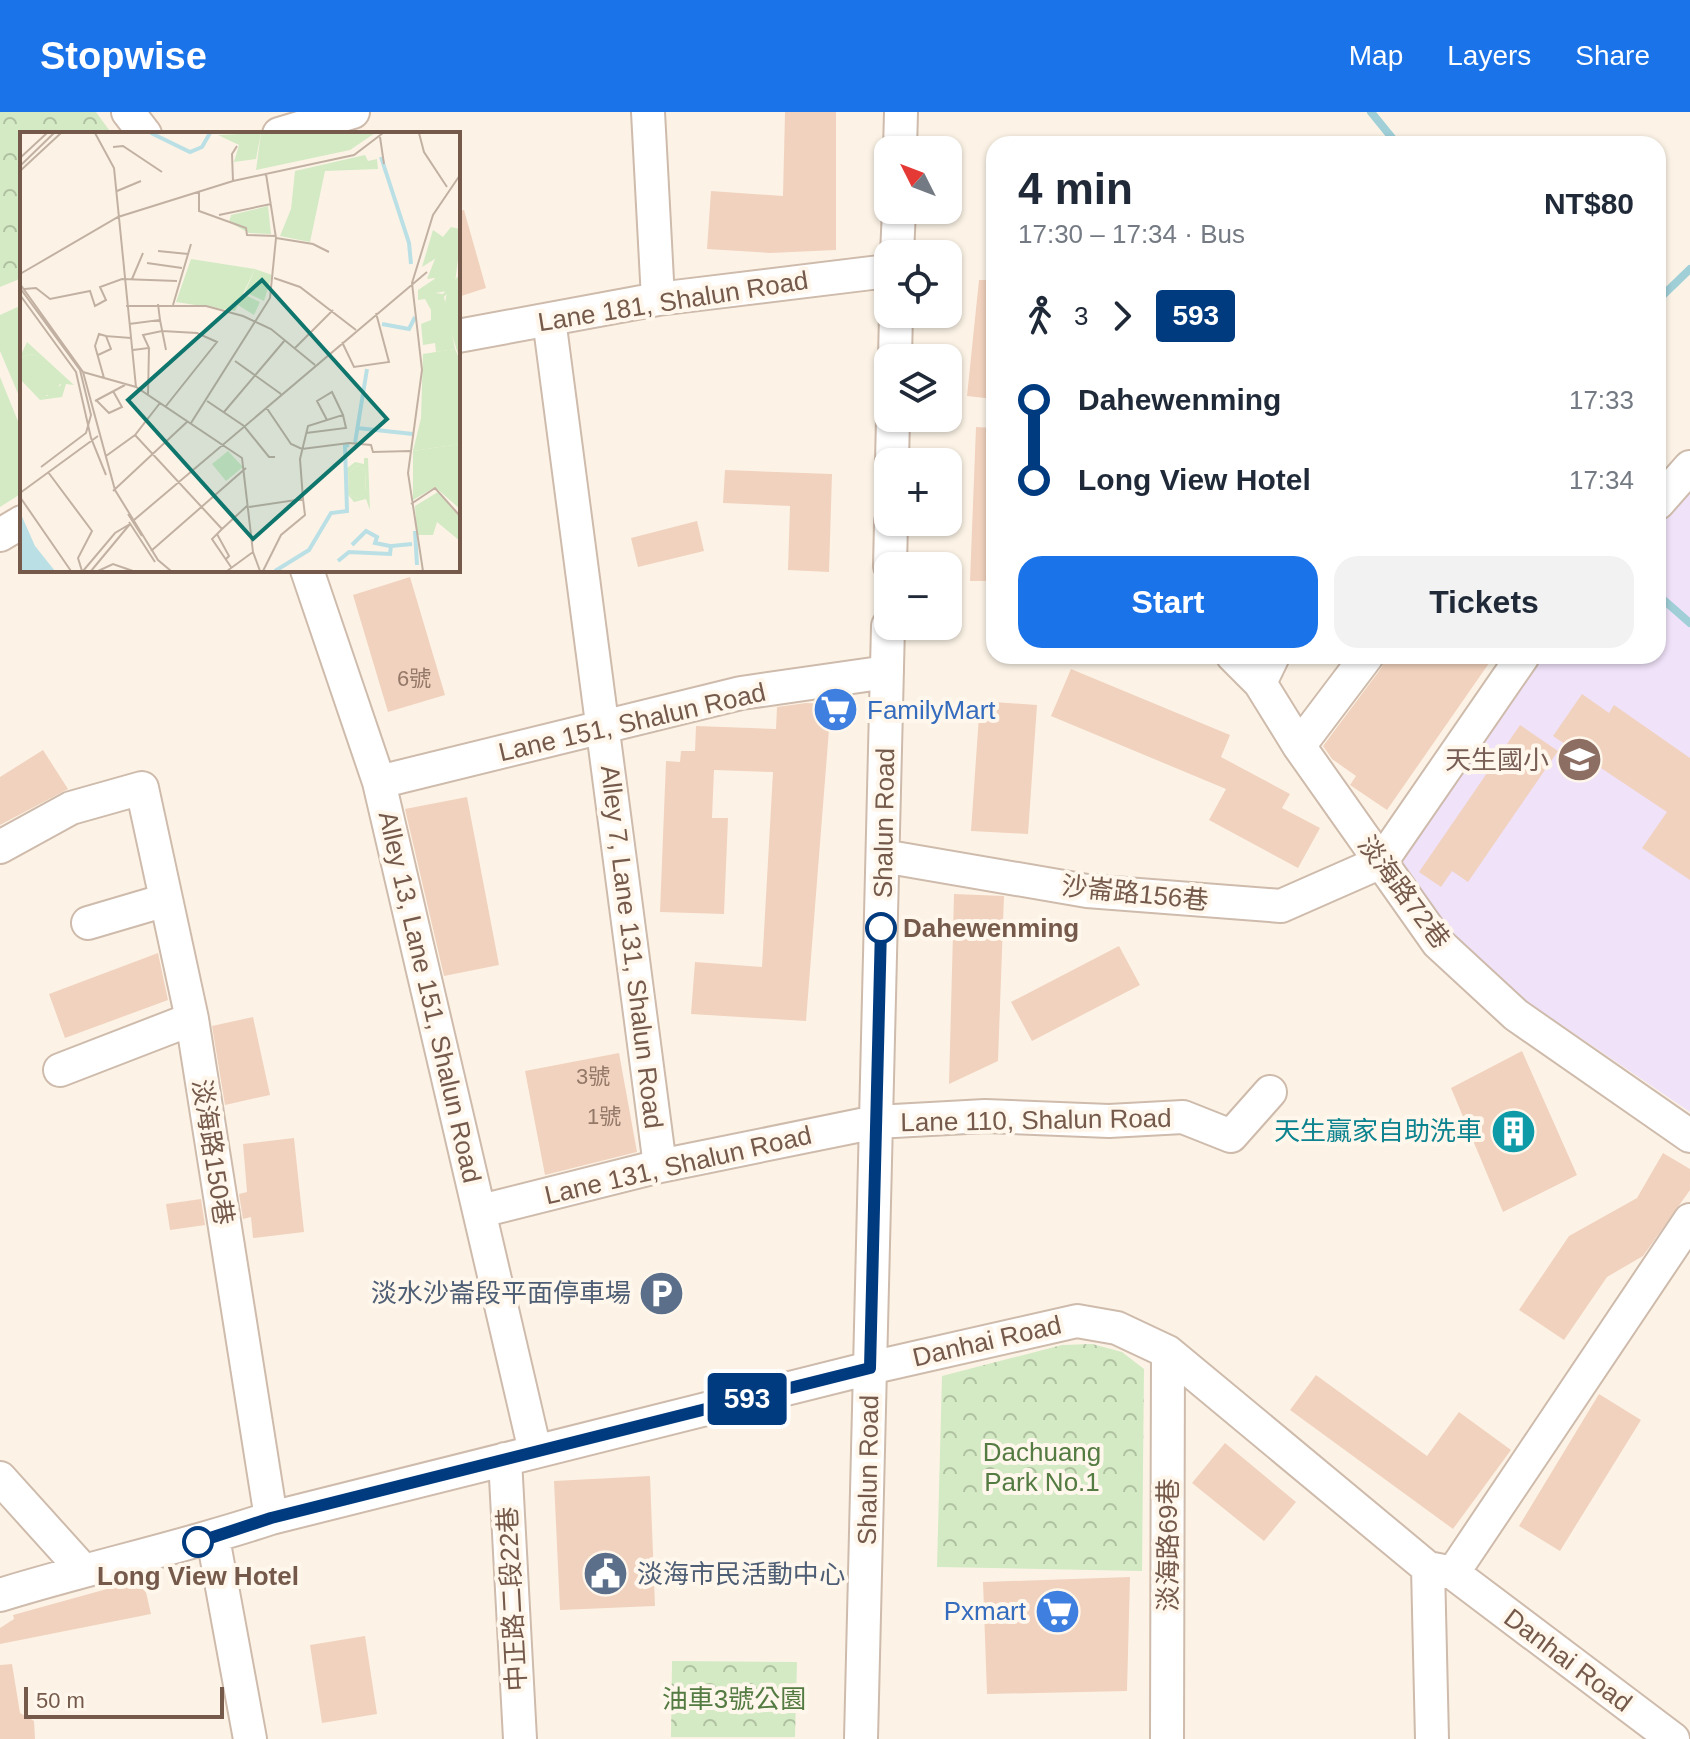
<!DOCTYPE html>
<html lang="en">
<head>
<meta charset="utf-8">
<style>
  body { margin:0; font-family:Helvetica,"Noto Sans TC",sans-serif; background:#f2f2f3; color:#1f2937; height:100vh; display:flex; flex-direction:column; font-size:30px; white-space:nowrap }
  * { box-sizing:border-box; margin:0 }
  p { font-size:26px; color:#747a83 }
  .icon { flex:none; width:44px; height:44px; fill:none; stroke:currentColor; stroke-width:2; stroke-linecap:round; stroke-linejoin:round }
  .map { position:relative; flex:1; overflow:hidden }
  .side { position:absolute; left:986px; top:24px; width:680px; height:528px; display:flex; flex-direction:column; background:#fff; border-radius:24px; box-shadow:0 2px 6px #0004 }
  .side>* { flex:none }
  .badge { padding:0 16px; border-radius:6px; font-size:28px; line-height:52px }
  .needle { width:52px; rotate:312deg }
  .buttons { position:absolute; left:874px; top:24px; display:grid; gap:16px }
  .buttons a { display:grid; place-items:center; width:88px; height:88px; border-radius:16px; background:#fff; box-shadow:0 2px 6px #0004; font-size:40px }
  .scale { position:absolute; left:24px; bottom:20px; width:200px; box-sizing:border-box; padding-left:8px; border:4px solid #755a4b; border-top:0; font-size:22px; line-height:28px; white-space:nowrap; color:#755a4b; -webkit-text-stroke:6px #fff7ec; paint-order:stroke }
  .map>.badge { position:absolute; translate:-50% -50%; box-shadow:0 0 0 4px #fff }
  .legs { display:flex; align-items:center; gap:12px; height:88px; padding:0 32px; font-size:26px }
  .legs p { margin-inline-start:auto }
  .summary { display:flex; align-items:center; justify-content:space-between; height:136px; padding:0 32px }
  h1 { font-size:44px; font-weight:700; line-height:60px }
  .action { display:flex; gap:16px; margin-top:auto; padding:16px 32px }
  .action a { flex:1; height:92px; border-radius:24px; background:#1a73e8; color:#fff; font-size:32px; font-weight:700; line-height:92px; text-align:center }
  .action a+a { background:#f2f2f3; color:#1f2937 }
  ul { padding:0 32px; list-style:none }
  li { display:flex; align-items:center; gap:28px; height:80px; font-size:30px }
  li i { display:grid; place-items:center; width:12px; height:100%; margin:0 10px; background:currentColor }
  li i::after { content:''; width:20px; height:20px; margin:-10px; border:6px solid; border-radius:50%; background:#fff }
  li p { margin-inline-start:auto }
  li:first-child i { background:linear-gradient(#0000 50%,currentColor 0) }
  li:last-child i { background:linear-gradient(currentColor 50%,#0000 0) }
  header { display:flex; align-items:center; gap:48px; box-sizing:border-box; height:112px; padding:0 40px; background:#1a73e8; color:#fff }
  header strong { font-size:38px }
  nav { display:flex; gap:44px; margin-inline-start:auto; font-size:28px }
  .map>svg:first-child { display:block }
  .education { fill:#f0e2f9 }
  .park { fill:url(#park-crowns) }
  .pitch { fill:#d3eac4 }
  .lines { fill:none; stroke-linecap:round; stroke-linejoin:round }
  .stream { stroke:#a0cfd8; stroke-width:8 }
  .building { fill:#f1d2be }
  .minor-casing { stroke:#cebbac; stroke-width:36 }
  .minor { stroke:#fff; stroke-width:32 }
  .line-1-casing { stroke:#fff; stroke-width:18 }
  .line-1 { stroke:#003b80; stroke-width:12 }
  .stop-1-dot { fill:#fff; stroke:#003b80; stroke-width:4 }
  .labels { text-anchor:middle; dominant-baseline:central; stroke-width:8; stroke-linejoin:round; paint-order:stroke }
  .number-label { font-size:22px; fill:#947868 }
  .street-label { font-size:26px; fill:#755a4b; stroke:#fff7ec }
  .shop-label { font-size:26px; fill:#366cbe; stroke:#fff7ec; text-anchor:start }
  .education-label { font-size:26px; fill:#785e54; stroke:#fff7ec; text-anchor:end }
  .stop-label { font-size:26px; font-weight:bold; fill:#755a4b; stroke:#fff7ec; text-anchor:start }
  .culture-label { font-size:26px; fill:#0d838f; stroke:#fff7ec; text-anchor:end }
  .service-label { font-size:26px; fill:#4e5e75; stroke:#fff7ec; text-anchor:end }
  .park-label { font-size:26px; fill:#547b42; stroke:#fff7ec }
  .inset-river { fill:none; stroke:#bae0e6; stroke-width:4 }
  .inset-road { fill:none; stroke:#c2b1a3; stroke-width:2 }
  .view { fill:#0f766e; fill-opacity:0.15; stroke:#0f766e; stroke-width:4 }
  .inset-edge { fill:none; stroke:#755a4b; stroke-width:4 }
</style>
</head>
<body>
<header>
<strong>Stopwise</strong>
<nav><a>Map</a><a>Layers</a><a>Share</a></nav>
</header>
<div class="map">
<svg width="1690" height="1627" viewBox="0 0 1690 1627">
  <defs>
    <pattern id="park-crowns" width="20" height="18" patternUnits="userSpaceOnUse" patternTransform="scale(2)"><rect width="20" height="18" fill="#d3eac4"/><path d="M2 6a3 3 0 1 1 6 0M12 15a3 3 0 1 1 6 0" fill="none" stroke="#b0c1a1"/></pattern>
  </defs>
  <rect width="100%" height="100%" fill="#fcf3e6"/>
  <path class="education" d="M1690,369v631l-224,-152 -67,-95 141,-209h118v-139z"/>
  <path class="park" d="M0,0h96l16,22h-90v144l-22,9z
    M1092,1232l30,8 22,17 -2,202 -205,-4 5,-191 120,-31z
    M672,1549l125,1 -2,75h-124z"/>
  <path class="pitch" d="M22,193v98l-22,-52v-36z
    M0,265l22,54v62l-22,14z"/>
  <g class="lines">
    <path class="stream" d="M1371,0l26,32
      M1658,188l32,-31
      M1658,354l7,8 -3,8
      M1658,483l32,28"/>
  </g>
  <path class="building" d="M785,0h51v138l-66,3 -63,-4 4,-58 72,5z
    M464,98l22,78 -28,9v-86z
    M979,168h15v119l-27,-3z
    M976,315l18,1v153h-24z
    M725,358l107,4 -3,98 -41,-2 2,-64 -67,-3z
    M697,409l7,30 -66,16 -7,-29z
    M410,465l35,118 -57,17 -35,-117z
    M1386,544h108l-107,154 -37,-25 6,-9 -24,-17 -9,-13 59,-79z
    M1071,557l159,66 -9,22 69,37 -8,14 38,20 -22,40 -89,-48 17,-31 -175,-73z
    M1582,582l27,19 5,-8 76,53v122l-48,-32 25,-36 -114,-76z
    M980,589l57,4 -9,129 -57,-3z
    M806,591l25,1 -25,317 -115,-7 4,-52 67,5 11,-195 -59,-2 -2,48h16l-4,96 -64,-2 6,-151 14,1 1,-11h14l1,-25 80,3 1,-22z
    M1520,613l38,26 -90,131 -16,-11 -11,16 -22,-15z
    M43,638l25,39 -68,36v-48z
    M467,685l32,168 -55,11 -39,-167z
    M954,782l50,2 -6,165 -49,23z
    M1119,834l21,39 -108,56 -21,-39z
    M158,841l10,47 -103,38 -16,-44z
    M253,905l17,78 -45,10 -13,-79z
    M1522,939l55,124 -74,37 -52,-124z
    M619,941l18,99 -92,23 -20,-104z
    M294,1026l10,94 -51,6 -2,-21 -8,2 -4,-25 8,-2 -4,-48z
    M1663,1041l27,16v21l-47,66 -36,21 -43,63 -45,-30 50,-74 68,-38z
    M201,1087l4,26 -35,5 -4,-26z
    M1316,1263l111,81 32,-44 52,38 -58,79 -163,-119z
    M1599,1282l42,26 -81,131 -41,-25z
    M1225,1331l71,59 -32,39 -72,-58z
    M650,1364l5,130 -95,4 -6,-129z
    M1130,1465l-3,114 -140,3 -4,-112z
    M143,1467l8,35 -151,30v-16l14,-9 -1,-4z
    M365,1524l12,78 -55,9 -12,-78z
    M12,1552l8,49 14,8 1,18h-35v-74z"/>
  <g class="lines">
    <defs>
      <path id="minor" d="M128,0l17,22
        M648,0l10,187
        M279,22l74,-22
        M900,38l1,-38
        M897,142l2,-44
        M549,207l111,847
        M458,224l200,-37 230,-28
        M895,246l1,-44
        M892,350l1,-44
        M1658,391l32,-36
        M0,423l22,-13
        M890,454l1,-44
        M307,458l72,212 156,669
        M1233,544l27,27
        M1273,544l-13,27 39,63 139,197 78,72 174,121
        M1299,634l68,-90
        M379,670l362,-89 146,-21
        M0,735l71,-39 71,-20 50,231 79,499
        M883,744l204,35 194,15 100,-44 142,-206
        M88,811l78,-23
        M60,958l132,-51
        M481,1099l179,-45 216,-44 109,-6 124,5 74,-4 48,19 39,-44
        M505,1347l15,280
        M0,1366l83,92
        M213,1426l37,201
        M1428,1456l4,171
        M1453,1461l237,-353
        M0,1483c90,-28 182,-47 271,-77l599,-150 207,-47 40,7 51,24 260,216 25,5 220,166
        M861,1627l27,-1113
        M1167,1627l1,-387"/>
    </defs>
    <use href="#minor" class="minor-casing"/>
    <use href="#minor" class="minor"/>
  </g>
  <g class="lines">
    <defs>
      <path id="line-1" d="M198,1430l73,-24 599,-150 11,-440"/>
    </defs>
    <use href="#line-1" class="line-1-casing"/>
    <use href="#line-1" class="line-1"/>
  </g>
  <defs>
    <symbol id="supermarket-disc" viewBox="-11 -11 22 22"><circle r="9.5" fill="#3f7fe0" stroke="#fff7ec"/><path d="M-6-5.5h2.5l.6 2H6L4.5 2H-2.5L-4.4-4H-6ZM-1.5 3.2a1.3 1.3 0 1 0 .1 0ZM3 3.2a1.3 1.3 0 1 0 .1 0Z" fill="#fff"/></symbol>
    <symbol id="school-disc" viewBox="-11 -11 22 22"><circle r="9.5" fill="#8d6e63" stroke="#fff7ec"/><path d="M0-5L7-2L0 1L-7-2ZM-4 1L0 2.5L4 1V4Q0 6-4 4Z" fill="#fff"/></symbol>
    <symbol id="building-disc" viewBox="-11 -11 22 22"><circle r="9.5" fill="#0f9aa8" stroke="#fff7ec"/><path d="M-4-6H4V6H1V3H-1V6H-4ZM-2.5-4.3h1.7v1.8h-1.7ZM.8-4.3h1.7v1.8H.8ZM-2.5-1h1.7V.8h-1.7ZM.8-1h1.7V.8H.8Z" fill="#fff"/></symbol>
    <symbol id="parking-disc" viewBox="-11 -11 22 22"><circle r="9.5" fill="#5c6f8a" stroke="#fff7ec"/><path d="M-3.5-5.5H1a3.5 3.5 0 0 1 0 7H-1V5.5H-3.5ZM-1-3.4V-.6H.8a1.4 1.4 0 0 0 0-2.8Z" fill="#fff"/></symbol>
    <symbol id="civic-disc" viewBox="-11 -11 22 22"><circle r="9.5" fill="#5c6f8a" stroke="#fff7ec"/><path d="M-.6-6.5H3V-4.5H.6V-3L4-1V1h2V6H-6V1h2V-1L-.6-3ZM-1.2 2.5V6h2.4V2.5Z" fill="#fff"/></symbol>
  </defs>
  <g fill-rule="evenodd">
    <use href="#supermarket-disc" x="810" y="572" width="51" height="51"/>
    <use href="#school-disc" x="1554" y="622" width="51" height="51"/>
    <use href="#building-disc" x="1488" y="994" width="51" height="51"/>
    <use href="#parking-disc" x="636" y="1156" width="51" height="51"/>
    <use href="#civic-disc" x="580" y="1436" width="51" height="51"/>
    <use href="#supermarket-disc" x="1032" y="1474" width="51" height="51"/>
  </g>
  <g class="stop-1-dot">
    <circle cx="881" cy="816" r="14"/>
    <circle cx="198" cy="1430" r="14"/>
  </g>
  <g class="labels">
    <g class="number-label">
      <text x="414" y="566">6號</text>
      <text x="593" y="964">3號</text>
      <text x="604" y="1004">1號</text>
    </g>
    <g class="street-label">
      <text transform="translate(673 189) rotate(-9)">Lane 181, Shalun Road</text>
      <text transform="translate(632 610) rotate(-13)">Lane 151, Shalun Road</text>
      <text transform="translate(884 711) rotate(-89)">Shalun Road</text>
      <text transform="translate(1404 780) rotate(53)">淡海路72巷</text>
      <text transform="translate(1135 781) rotate(6)">沙崙路156巷</text>
      <text transform="translate(632 835) rotate(83)">Alley 7, Lane 131, Shalun Road</text>
      <text transform="translate(430 885) rotate(77)">Alley 13, Lane 151, Shalun Road</text>
      <text transform="translate(1036 1008) rotate(-1)">Lane 110, Shalun Road</text>
      <text transform="translate(213 1040) rotate(81)">淡海路150巷</text>
      <text transform="translate(678 1053) rotate(-13)">Lane 131, Shalun Road</text>
      <text transform="translate(987 1229) rotate(-13)">Danhai Road</text>
      <text transform="translate(868 1358) rotate(-89)">Shalun Road</text>
      <text transform="translate(1168 1433) rotate(-90)">淡海路69巷</text>
      <text transform="translate(512 1487) rotate(-93)">中正路二段22巷</text>
      <text transform="translate(1568 1548) rotate(37)">Danhai Road</text>
    </g>
    <g class="shop-label">
      <text x="867" y="598">FamilyMart</text>
      <text x="1026" y="1499" text-anchor="end">Pxmart</text>
    </g>
    <g class="education-label">
      <text x="1549" y="648">天生國小</text>
    </g>
    <g class="stop-label">
      <text x="903" y="816">Dahewenming</text>
      <text x="198" y="1464" text-anchor="middle">Long View Hotel</text>
    </g>
    <g class="culture-label">
      <text x="1482" y="1019">天生贏家自助洗車</text>
    </g>
    <g class="service-label">
      <text x="631" y="1181">淡水沙崙段平面停車場</text>
      <text x="637" y="1462" text-anchor="start">淡海市民活動中心</text>
    </g>
    <g class="park-label">
      <text x="1042" y="1340">Dachuang<tspan x="1042" dy="30">Park No.1</tspan></text>
      <text x="734" y="1587">油車3號公園</text>
    </g>
  </g>
  <g transform="translate(20 20)">
    <rect width="440" height="440" fill="#fcf3e6"/>
    <path d="M241,1l-5,26 -22,3 5,-17 -21,-10zM248,74l3,28 -22,-1 -20,-11 2,-7zM440,111l-5,40 5,-5v82l-16,-50 3,-19 -12,2v-15l-8,1 10,-25zM14,222l27,27 -6,14h-12l-23,-22v-16zM440,312v65l-25,-22 -22,13v-49zM338,333l7,6 1,22 -8,6 -9,-5 -1,-21z" fill="#d3eac4"/>
    <path d="M241,1h114l-25,17 -94,20zM345,23l3,6 9,-2 1,10 -53,2 -15,71 -30,-6 11,-27 4,-38zM431,95l9,2v14l-38,24 11,-37 10,7zM440,142v4l-16,19 11,52 -19,3 -1,-9 -12,2 -2,-21 10,-4v-10l-6,-11 -7,1v-10l18,-12 -1,15 8,1zM418,360l22,25v24l-23,-19 -4,13h-16l-2,-29z" fill="#d3eac4"/>
    <path d="M235,137l17,6 -8,26 -19,-9zM435,217l5,11v84l-47,7 8,-33 2,-64zM208,319l15,16 -17,14 -14,-17z" fill="#d3eac4"/>
    <path d="M171,127l64,10 -12,25 17,8 -6,13 -16,-10 -3,6 -59,-9zM7,210l47,43 -8,-1 -4,13 -22,3 -20,-21v-6l27,23 14,-11 -27,-31 -14,3zM344,326h4l2,52 -4,-11 -12,3 -9,-11 1,-22 9,-7 9,2zM338,333l7,6 1,19 -8,9 -9,-5 -1,-21z" fill="#d3eac4" fill-rule="evenodd"/>
    <path d="M0,380l15,34 20,25h-35z" fill="#bae0e6"/>
    <path class="inset-river" d="M131,1l39,19 12,-5 8,-14M361,25l28,86 2,21M362,192l27,5 6,-12M337,296l56,6M335,311l12,-74M395,399l2,34M332,413l14,-14 11,6 -2,6 15,3M318,429l11,-9 41,2 1,-8 21,-2M255,439l34,-21 22,-37 16,-2 -2,-65 4,-1"/>
    <path class="inset-road" d="M75,1l19,35 22,219M399,1l5,19 23,35M360,5l4,27M93,15l10,-1 39,26M0,26l27,-25M0,34l34,-33M0,39l41,-38M213,49l-1,-27 5,-8M97,59l24,-10M179,60v19l47,17 1,7 29,1M199,83l52,-11M256,106l37,6 16,8M138,119l30,3M127,131l35,5M0,142l98,-57 115,-36 121,-26 29,-22M254,146l26,9 56,43M112,147l11,-26M0,152l63,88 32,118 43,70 13,11M0,156l60,82 11,45 -5,18 -45,34M4,157l12,-1 14,11 40,-8 5,15 11,-6 -6,-13 22,-8 55,2M0,163l56,77 15,66 15,37M153,173l18,-61M106,174h80l37,10 28,13 44,36M140,188l6,30M109,192l31,-4 -2,-16M322,210l12,25 35,-5 -13,-49M275,216l38,-38M113,218l16,-2 -6,-13 19,-4 35,2 20,9 -51,64M78,223l13,-6 -5,-13 25,2M215,229l46,33M63,240l53,15 106,71 11,94 7,19M84,246l-9,-32 4,-12 7,2M128,262l1,-46M76,268l13,13 13,-6 -9,-16M75,269l30,-16M187,269l37,25 25,31h6M246,275l25,37 11,5 47,-6 22,2 2,7 37,-1M204,280l61,-72M171,291l79,-125 6,-60 -10,-64M286,301l40,-5 -3,-13M115,303l87,94 26,-24M86,324l29,-21 25,-32M28,340l44,59 -14,27 4,13M93,359l75,-70M0,361l78,-57M0,365l51,74M391,372l24,-16 25,28M229,375l54,-8 -3,-40 8,-33 35,-11 -11,-23 -15,9 10,19M108,382l14,22M114,388l293,-248M109,390l26,40M202,397l-10,10 19,28M197,402l12,22 -3,3M131,419l95,-83M63,439l32,-38 15,-9M71,439l39,-47M78,439l15,-7 20,7M207,439l26,-19M243,439l18,-36 24,-20 -2,-16M403,439l-15,-98 14,-103 -10,-87 21,-68 27,-40"/>
    <path class="view" d="M242,148l125,139 -134,120 -125,-139z"/>
    <rect width="440" height="440" class="inset-edge"/>
  </g>
</svg>
<div class="buttons">
<a><svg class="needle" viewBox="-14 -14 28 28"><path d="M0-13l5 13h-10z" fill="#e53935"/><path d="M0 13l5-13h-10z" fill="#747a83"/></svg></a>
<a><svg class="icon" aria-label="locate" viewBox="0 0 24 24"><circle cx="12" cy="12" r="6"/><path d="M12 2v4M12 18v4M2 12h4M18 12h4"/></svg></a>
<a><svg class="icon" aria-label="layers" viewBox="0 0 24 24"><path d="M12 4l9 5-9 5-9-5zM3 14l9 5 9-5"/></svg></a>
<a>+</a>
<a>−</a>
</div>
<div class="scale">50 m</div>
<b class="badge" style="left:747px;top:1287px;background:#003b80;color:#fff">593</b>
<section class="side">
<div class="summary"><div><h1>4 min</h1><p>17:30 – 17:34 · Bus</p></div><b>NT$80</b></div>
<div class="legs"><svg class="icon" aria-label="walk" viewBox="0 0 24 24"><circle cx="13" cy="4" r="2"/><path d="M13 8l-2 6 4 7M11 14l-3 7M7 12l3-4h3l4 4"/></svg>3<svg class="icon" aria-label="forward" viewBox="0 0 24 24"><path d="M9 5l7 7-7 7"/></svg><b class="badge" style="background:#003b80;color:#fff">593</b></div>
<ul>
<li><i style="color:#003b80"></i><b>Dahewenming</b><p>17:33</p></li>
<li><i style="color:#003b80"></i><b>Long View Hotel</b><p>17:34</p></li>
</ul>
<div class="action"><a>Start</a><a>Tickets</a></div>
</section>
</div>
</body>
</html>
